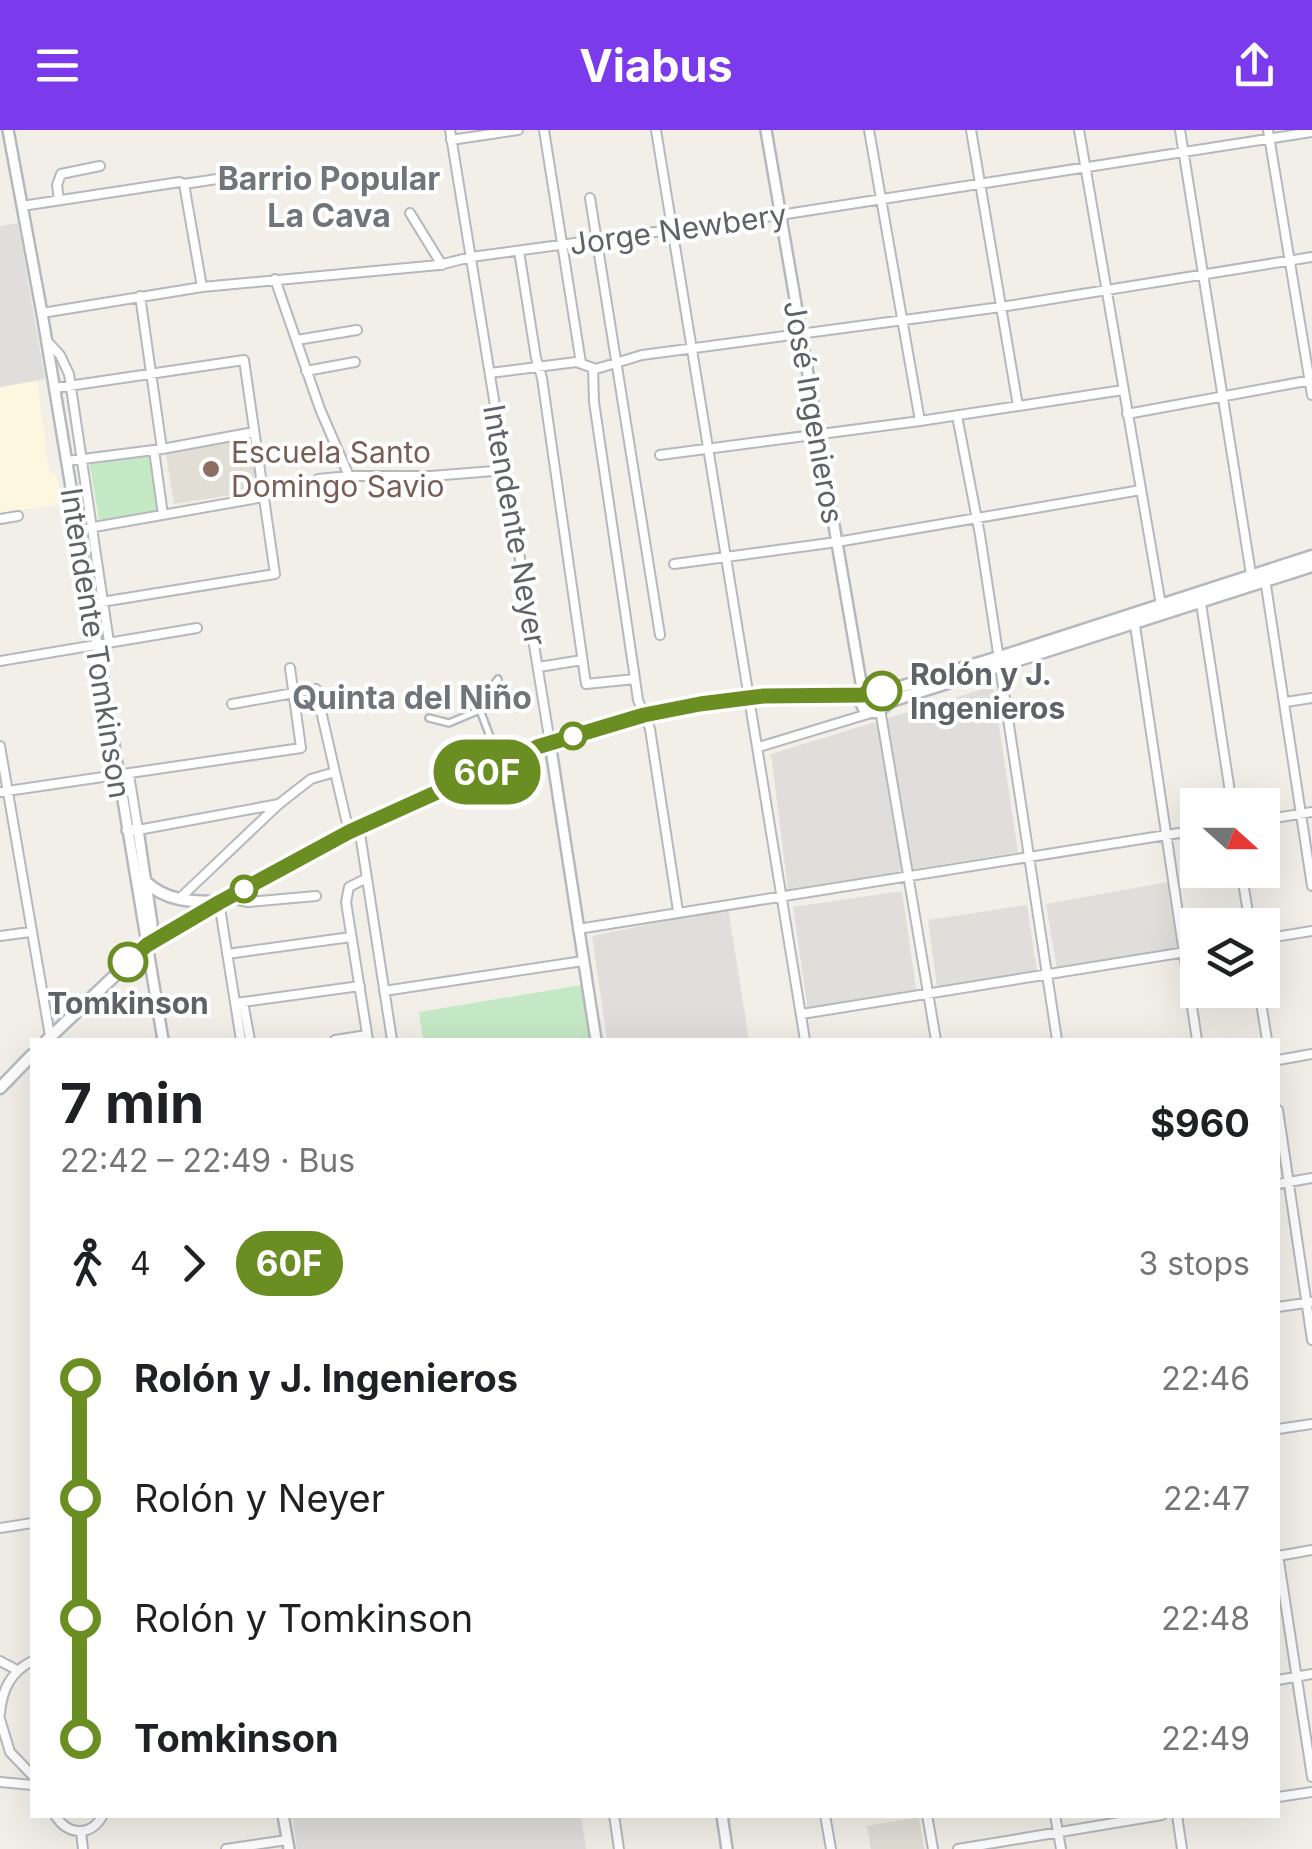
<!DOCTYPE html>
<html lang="en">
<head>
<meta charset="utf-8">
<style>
  body { margin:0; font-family:Inter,sans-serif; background:#f6f6f6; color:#202124; height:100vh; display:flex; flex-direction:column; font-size:38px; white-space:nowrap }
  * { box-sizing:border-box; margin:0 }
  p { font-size:32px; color:#757577 }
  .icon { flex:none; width:55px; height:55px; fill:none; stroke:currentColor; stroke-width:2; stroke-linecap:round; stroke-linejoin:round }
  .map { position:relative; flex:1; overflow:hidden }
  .sheet { position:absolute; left:30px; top:908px; width:1250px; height:780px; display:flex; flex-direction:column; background:#fff; border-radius:0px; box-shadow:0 10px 40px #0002 }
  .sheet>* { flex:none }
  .badge { padding:0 20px; border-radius:32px; font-size:35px; line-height:65px }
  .needle { width:65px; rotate:111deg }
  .buttons { position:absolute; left:1180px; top:658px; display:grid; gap:20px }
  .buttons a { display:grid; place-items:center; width:100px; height:100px; border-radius:0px; background:#fff; box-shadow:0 10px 40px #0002; font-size:50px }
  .map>.badge { position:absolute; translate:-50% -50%; box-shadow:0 0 0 5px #fff }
  .legs { display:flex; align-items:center; gap:15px; height:110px; padding:0 30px; font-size:32px }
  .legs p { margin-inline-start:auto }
  .head { display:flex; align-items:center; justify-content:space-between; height:170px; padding:0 30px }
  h1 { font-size:55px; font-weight:700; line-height:75px }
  ul { padding:0 30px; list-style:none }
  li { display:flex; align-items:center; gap:35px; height:120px; font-size:38px }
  li i { display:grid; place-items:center; width:15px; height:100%; margin:0 12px; background:currentColor }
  li i::after { content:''; width:25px; height:25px; margin:-12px; border:8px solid; border-radius:50%; background:#fff }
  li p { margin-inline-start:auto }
  li:first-child i { background:linear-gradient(#0000 50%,currentColor 0) }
  li:last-child i { background:linear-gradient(currentColor 50%,#0000 0) }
  header { display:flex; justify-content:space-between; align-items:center; height:130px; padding:0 30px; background:#7c3aed; color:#fff; font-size:45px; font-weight:700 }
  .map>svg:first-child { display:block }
  .commercial { fill:#fef7e0 }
  .industrial { fill:#e0deda }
  .education { fill:#e1ded6 }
  .green { fill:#c5e8c5 }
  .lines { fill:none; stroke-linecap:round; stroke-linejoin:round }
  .pedestrian-casing { stroke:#b5b8bc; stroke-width:10 }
  .minor-casing { stroke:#b5b8bc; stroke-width:12 }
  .tertiary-casing { stroke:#b5b8bc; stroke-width:14 }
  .secondary-casing { stroke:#b6babf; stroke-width:15 }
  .pedestrian { stroke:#fff; stroke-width:5 }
  .minor { stroke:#fff; stroke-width:8 }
  .tertiary { stroke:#fff; stroke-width:9 }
  .secondary { stroke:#fff; stroke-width:10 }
  .line-1-casing { stroke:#fff; stroke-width:22 }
  .line-1 { stroke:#6b8e23; stroke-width:15 }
  .education-dot { fill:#8d6e63; stroke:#fff; stroke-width:4 }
  .stop-1-dot { fill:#fff; stroke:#6b8e23; stroke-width:5 }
  .labels { text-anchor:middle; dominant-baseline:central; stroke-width:8; stroke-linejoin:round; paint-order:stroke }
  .street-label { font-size:30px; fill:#5f6368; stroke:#fff }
  .education-label { font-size:30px; fill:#785e54; stroke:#fff; text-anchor:start }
  .stop-label { font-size:30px; font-weight:bold; fill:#5f6368; stroke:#fff; text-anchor:start }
  .neighbourhood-label { font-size:32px; font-weight:bold; fill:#70757a; stroke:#fff }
</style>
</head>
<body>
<header><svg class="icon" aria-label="menu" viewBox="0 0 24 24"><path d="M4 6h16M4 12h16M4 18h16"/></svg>Viabus<svg class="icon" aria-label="share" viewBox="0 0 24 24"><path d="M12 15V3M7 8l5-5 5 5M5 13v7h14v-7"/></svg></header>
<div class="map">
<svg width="1312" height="1719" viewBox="0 0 1312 1719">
  <rect width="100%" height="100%" fill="#f1efe8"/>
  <path class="commercial" d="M37,251l12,89 8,6 4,28 -61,9v-126z"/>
  <path class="industrial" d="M18,93l27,156 -45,8v-161z
    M993,556l25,166 -230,38 -17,-136z
    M1168,752l12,66 -123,22 -11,-66z
    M902,761l15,104 -109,16 -15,-104z
    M1027,775l10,67 -100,15 -9,-67z
    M728,778l21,132h-142l-15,-104z
    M292,1685h289l5,34h-289z"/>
  <path class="education" d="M249,305l8,56 -83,13 -9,-56z
    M919,1687l5,32h-53l-4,-23z"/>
  <path class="green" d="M157,319l10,61 -68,10 -10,-60z
    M581,855l9,55h-167l-4,-28z"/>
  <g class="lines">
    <defs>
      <path id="pedestrian" d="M480,580l20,53
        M429,588l20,5 38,-16 -4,-8 15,-20"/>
      <path id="minor" d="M450,0l100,613
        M544,0l37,233
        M656,0l149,910
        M869,0l51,291
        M971,0l47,276
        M1079,0l82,475
        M1180,0l72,450
        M1268,0l44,265
        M451,10l67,-10
        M184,54l46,-7
        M590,68l70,437
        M59,70l-2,-15 4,-11 39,-8
        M22,76l158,-24 4,2 18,103
        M410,83l32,52
        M519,121l17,107 6,20 44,306 49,-5
        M275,149l45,130 29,67h82l75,-6
        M140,166l22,153
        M42,183l160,-26 237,-22 32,-8 309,-42 532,-83
        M297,210l60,-10
        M48,212l12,13 9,19 40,268
        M593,238l1,34 41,277 3,21 12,29 28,182
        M306,241l49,-9
        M490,243l86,-11 20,7 46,-14 359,-48 311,-50
        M55,258l189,-28 31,214 -186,30
        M1127,284l185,-34
        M957,286l23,119 77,505
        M154,320l9,65
        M660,325l260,-34 203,-31
        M67,331l95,-12 92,-17
        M318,349l31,-3
        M0,389l18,-3
        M77,400l187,-33
        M674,434l163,-22 304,-52
        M1265,449l47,307
        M1200,467l32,208
        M1134,489l63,421
        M0,531l197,-33
        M539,537l43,-7
        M1286,572l26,-4
        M232,574l84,-15 19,83
        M880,579l56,331
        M0,616l50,290
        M759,617l112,-34
        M129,645l9,55 141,-26
        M0,662l301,-44 -11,-80
        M1262,690l50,-8
        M359,697l33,213
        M1241,740l9,55
        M367,748l-18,9 -3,15 22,138
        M228,768l20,4 68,-6
        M179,769l100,-95 32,-25 24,-7 14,60
        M219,772l22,138
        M578,799l620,-99
        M0,806l30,-4
        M1262,809l50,-8
        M227,824l124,-17
        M1259,860l8,50
        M384,861l199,-30
        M243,872l7,38
        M236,873l124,-17
        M802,884l396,-64
        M335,910l32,-5
        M1278,930l34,-6
        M1278,980l34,230
        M1278,1054l34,-6
        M1278,1177l34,-5
        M1278,1299l34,-5
        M0,1398l32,-5
        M1278,1425l34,222
        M1278,1426l34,-6
        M0,1531l17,9
        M1278,1550l34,-6
        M0,1584c2,-25 11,-42 32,-53
        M0,1589l10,33 22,23
        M0,1652l32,3
        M1278,1667l34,-5
        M55,1685c13,21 36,22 48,0
        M614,1685l5,34
        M825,1685l6,34
        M927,1685l6,34
        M1055,1685l6,34
        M1177,1685l5,34
        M81,1702l2,17
        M226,1719l61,-9
        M958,1719l204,-34"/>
      <path id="tertiary" d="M8,0l34,183 121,727
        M766,0l97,564
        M550,613l46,297
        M127,700h11l14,94 -5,19
        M283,1685l6,34
        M722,1685l5,34"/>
      <path id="secondary" d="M850,564l10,7 6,11h11l14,-11 421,-135
        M861,570l7,-9 22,-1 119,-36 303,-98
        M146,752c20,19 46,20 72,20
        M47,910l100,-95 72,-43 130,-70 188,-85 107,-32 57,-11 63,-8 99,-1
        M0,958l32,-33"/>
    </defs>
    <use href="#pedestrian" class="pedestrian-casing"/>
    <use href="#minor" class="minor-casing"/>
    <use href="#tertiary" class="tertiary-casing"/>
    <use href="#secondary" class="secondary-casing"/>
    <use href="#pedestrian" class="pedestrian"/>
    <use href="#minor" class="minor"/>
    <use href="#tertiary" class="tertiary"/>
    <use href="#secondary" class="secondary"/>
  </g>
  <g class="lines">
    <defs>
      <path id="line-1" d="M128,832l19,-17 73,-43 129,-70 188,-85 107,-32 56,-11 64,-8 99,-1 5,-4h14"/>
    </defs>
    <use href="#line-1" class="line-1-casing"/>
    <use href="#line-1" class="line-1"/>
  </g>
  <circle class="education-dot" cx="211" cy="339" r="10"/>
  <g class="stop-1-dot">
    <circle cx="882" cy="561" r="18"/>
    <circle cx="573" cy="606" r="12"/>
    <circle cx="244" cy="759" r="12"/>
    <circle cx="128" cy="832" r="18"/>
  </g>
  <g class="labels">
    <g class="street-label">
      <text transform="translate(678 99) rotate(-8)">Jorge Newbery</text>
      <text transform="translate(814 282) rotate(80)">José Ingenieros</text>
      <text transform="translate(515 395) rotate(80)">Intendente Neyer</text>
      <text transform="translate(96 513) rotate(81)">Intendente Tomkinson</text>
    </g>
    <g class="education-label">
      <text x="231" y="322">Escuela Santo<tspan x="231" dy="34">Domingo Savio</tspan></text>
    </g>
    <g class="stop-label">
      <text x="910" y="544">Rolón y J.<tspan x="910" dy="34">Ingenieros</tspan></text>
      <text x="128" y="873" text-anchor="middle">Tomkinson</text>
    </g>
    <g class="neighbourhood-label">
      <text x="329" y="48">Barrio Popular<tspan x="329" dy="37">La Cava</tspan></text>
      <text x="412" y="567">Quinta del Niño</text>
    </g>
  </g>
</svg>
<div class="buttons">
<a><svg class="needle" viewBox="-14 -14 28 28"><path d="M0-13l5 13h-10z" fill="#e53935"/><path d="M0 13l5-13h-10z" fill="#757577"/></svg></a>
<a><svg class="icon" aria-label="layers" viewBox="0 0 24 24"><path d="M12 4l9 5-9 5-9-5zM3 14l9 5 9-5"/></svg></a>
</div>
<b class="badge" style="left:487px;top:642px;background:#6b8e23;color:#fff">60F</b>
<section class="sheet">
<div class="head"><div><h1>7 min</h1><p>22:42 – 22:49 · Bus</p></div><b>$960</b></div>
<div class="legs"><svg class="icon" aria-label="walk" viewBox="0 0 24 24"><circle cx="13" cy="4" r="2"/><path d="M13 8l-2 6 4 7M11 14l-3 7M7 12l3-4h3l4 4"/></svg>4<svg class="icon" aria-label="forward" viewBox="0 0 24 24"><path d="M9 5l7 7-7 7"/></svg><b class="badge" style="background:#6b8e23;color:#fff">60F</b><p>3 stops</p></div>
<ul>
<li><i style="color:#6b8e23"></i><b>Rolón y J. Ingenieros</b><p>22:46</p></li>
<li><i style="color:#6b8e23"></i><span>Rolón y Neyer</span><p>22:47</p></li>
<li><i style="color:#6b8e23"></i><span>Rolón y Tomkinson</span><p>22:48</p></li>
<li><i style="color:#6b8e23"></i><b>Tomkinson</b><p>22:49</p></li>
</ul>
</section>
</div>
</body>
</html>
